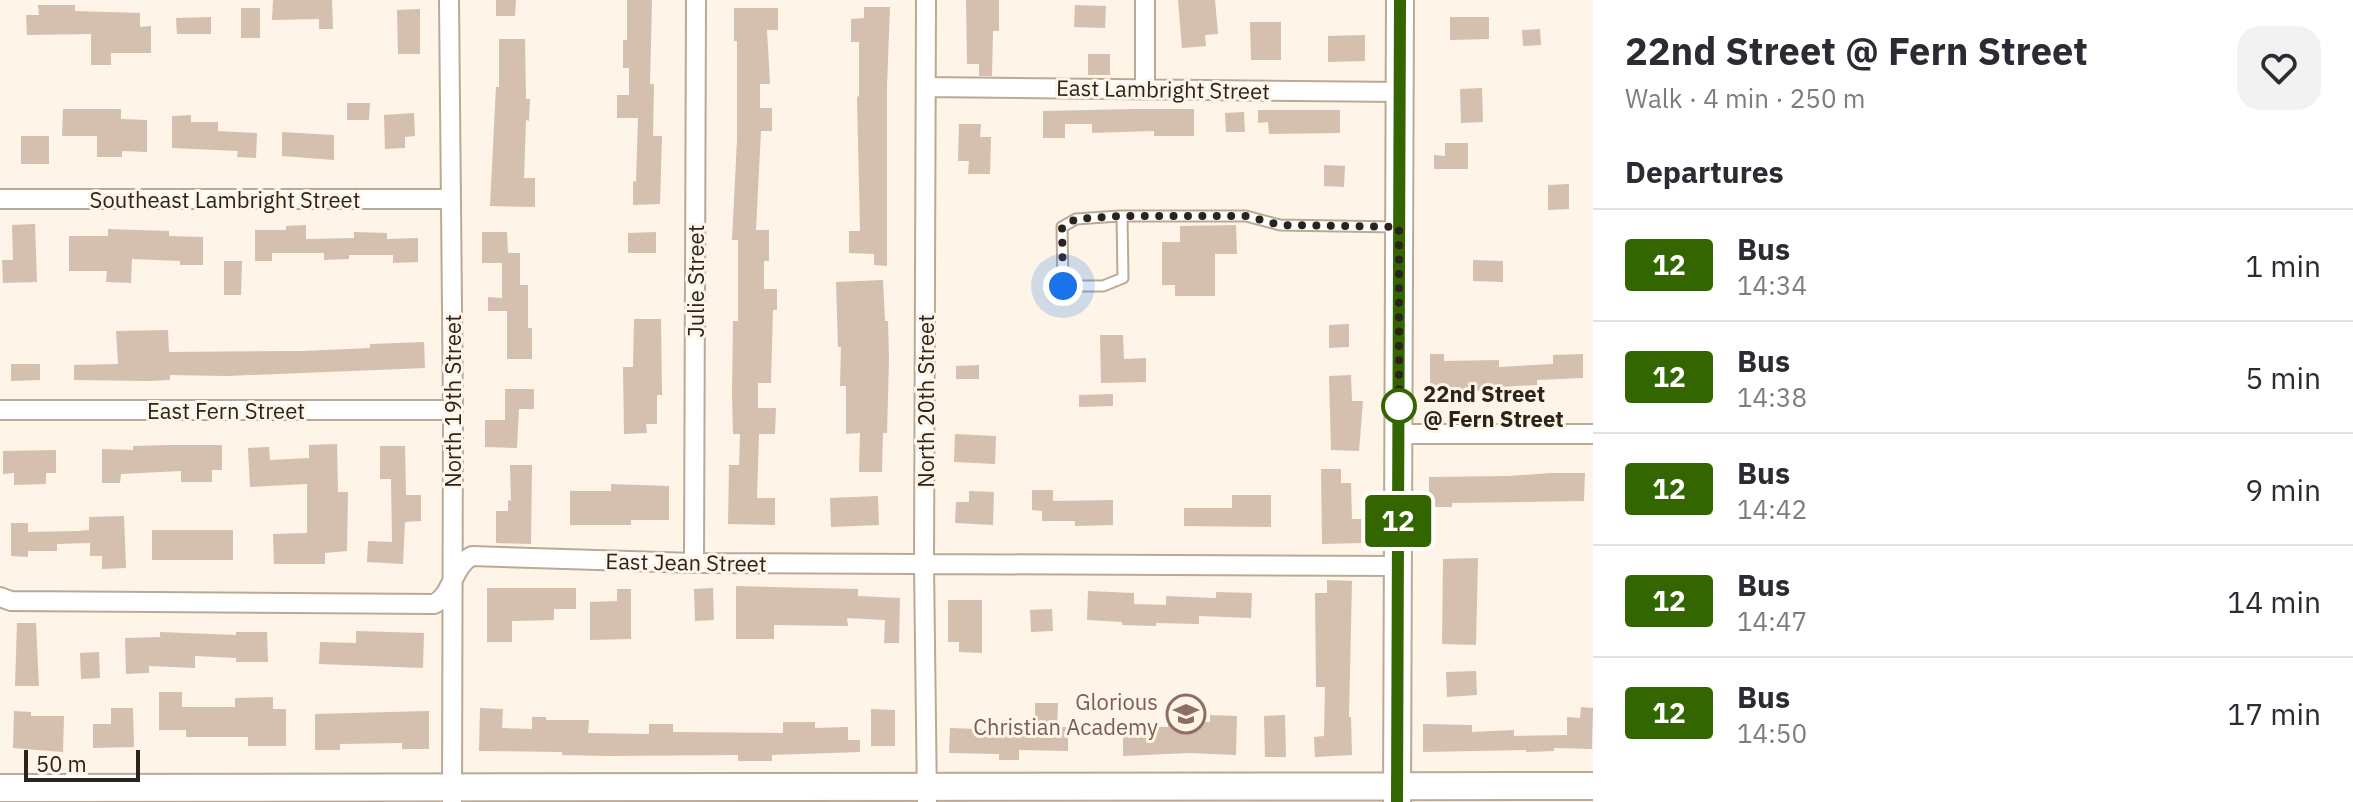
<!DOCTYPE html>
<html lang="en">
<head>
<meta charset="utf-8">
<style>
  body { margin:0; font-family:"IBM Plex Sans",sans-serif; background:#f2f2f3; color:#2b2b33; height:100vh; display:flex; flex-direction:column; font-size:30px; white-space:nowrap }
  * { box-sizing:border-box; margin:0 }
  p { font-size:26px; color:#7c7c81 }
  .icon { flex:none; width:44px; height:44px; fill:none; stroke:currentColor; stroke-width:2; stroke-linecap:round; stroke-linejoin:round }
  .map { position:relative; flex:1; overflow:hidden }
  .panel { display:flex; flex-direction:column; background:#fff; width:760px }
  .panel>* { flex:none }
  .badge { padding:0 16px; border-radius:6px; font-size:28px; line-height:52px }
  .scale { position:absolute; left:24px; bottom:20px; width:116px; box-sizing:border-box; padding-left:8px; border:4px solid #2a241c; border-top:0; font-size:22px; line-height:28px; white-space:nowrap; color:#2a241c; -webkit-text-stroke:6px #fef4e7; paint-order:stroke }
  .you { position:absolute; width:40px; height:40px; margin:-20px; border:6px solid #fff; border-radius:50%; background:#1a73e8; box-shadow:0 0 0 12px #1a73e833 }
  .map>.badge { position:absolute; translate:-50% -50%; box-shadow:0 0 0 4px #fff }
  h2 { padding:0 32px; font-size:30px; line-height:72px }
  .round { display:grid; place-items:center; flex:none; width:84px; height:84px; border-radius:24px; background:#f2f2f3 }
  .summary { display:flex; align-items:center; justify-content:space-between; height:136px; padding:0 32px }
  h1 { font-size:38px; font-weight:700; line-height:60px }
  ul { padding:0; list-style:none }
  li { display:flex; align-items:center; gap:24px; height:112px; padding:0 32px; border-top:2px solid #e1e1e2 }
  li div { flex:1 }
  li b { display:block; font-size:30px }
  li em { font-style:normal }
  li .badge { min-width:88px; font-weight:700; text-align:center }
  main { display:flex; flex:1; min-height:0 }
  .map>svg:first-child { display:block }
  .building { fill:#d5bfae }
  .lines { fill:none; stroke-linecap:round; stroke-linejoin:round }
  .lane-casing { stroke:#baaa95; stroke-width:13 }
  .street-casing { stroke:#baaa95; stroke-width:22 }
  .secondary-casing { stroke:#baaa95; stroke-width:30 }
  .lane { stroke:#fff; stroke-width:9 }
  .street { stroke:#fff; stroke-width:18 }
  .secondary { stroke:#fff; stroke-width:26 }
  .line-casing { stroke:#fff; stroke-width:18 }
  .line { stroke:#360; stroke-width:12 }
  .walk { stroke:#2a241c; stroke-width:8; stroke-dasharray:0 14.4 }
  .stop-dot { fill:#fff; stroke:#360; stroke-width:4 }
  .labels { text-anchor:middle; dominant-baseline:central; stroke-width:6; stroke-linejoin:round; paint-order:stroke }
  .street-label { font-size:22px; fill:#2a241c; stroke:#fef4e7 }
  .stop-label { font-size:22px; font-weight:bold; fill:#2a241c; stroke:#fef4e7; text-anchor:start }
  .education-label { font-size:22px; fill:#785e54; stroke:#fef4e7; text-anchor:end }
</style>
</head>
<body>
<main>
<div class="map">
<svg width="1593" height="802" viewBox="0 0 1593 802">
  <rect width="100%" height="100%" fill="#fef4e7"/>
  <path class="building" d="M273,0h59l1,29h-14v-10l-47,1z
    M496,0h20l-1,16h-19z
    M627,0h25l-2,84h4l-1,52h9l-2,68 -27,1v-23l3,-1 2,-63h-21v-23h12v-27h-6v-28h4z
    M966,0h33v31h-6l-1,45h-13v-12h-12z
    M1178,0h37l3,34 -13,1 1,11 -24,2z
    M38,5h37v6l65,2v14l11,-1v27h-40v12h-20v-31l-64,1 -1,-20h13z
    M1075,5l31,1 -1,22 -31,-1z
    M864,7h26l-3,79v180l-13,-1v-11l-25,-1v-22h11l-3,-134 2,-1v-54h-8v-23l13,-1z
    M241,8h19v30h-19z
    M734,8h44v22h-11l3,54h-10v24h12v23h-11l-5,99h13v31h-5v28h13v21h-4l-2,73h-13v25h18l-1,26h-16l-2,64h18v27l-47,-1 1,-59h10l1,-31h-7l-1,-41 1,-72h5v-81h-6l5,-100v-99h-3z
    M420,9v45h-22l-1,-44z
    M211,17v17h-34l-1,-16z
    M1450,17h39v22l-39,1z
    M1250,22h31v38h-30z
    M1540,29l1,16 -18,1 -1,-16z
    M1365,35v26l-37,1v-26z
    M499,39h26l1,60h4l-1,22 -3,-1 -2,58h11v29l-45,-1 6,-119h3z
    M1088,54h22v21h-22z
    M1482,88l1,34 -22,1 -1,-34z
    M347,103h23l-1,17h-22z
    M63,109h58v10l26,1v32l-25,-1v6h-25v-21h-35z
    M1135,109h59v27h-40v-5l-62,2v-9h-27v14h-22v-27z
    M1258,110h82v23l-71,1 -1,-12 -10,1z
    M1244,112l1,20h-19l-1,-19z
    M414,113l1,23 -10,1v11l-20,1 -1,-34z
    M191,115v7h27v9l39,2 -1,25 -19,-1 1,-6 -66,-3v-32z
    M959,124h22l-1,13h11l-1,37h-22l1,-13h-11z
    M282,132l52,3v25l-52,-4z
    M21,136h28v28h-28z
    M1445,143h23v26h-34v-14l11,1z
    M1324,165l21,1 -1,21 -20,-1z
    M1569,184v25l-21,1v-25z
    M35,224l2,58 -34,1 -1,-23h11l-1,-35z
    M306,225v14l48,-1v-6l33,1v6l31,-1v24l-25,1v-8h-44v4l-25,1v-7h-52v8h-17v-31h31v-4z
    M1236,225l1,29h-22v42h-40v-11h-13v-43h18v-16z
    M108,229l61,2v5l34,1v28h-23v-4l-48,-2 -1,24 -25,-1 1,-11h-38v-35h39z
    M482,232h25l1,21h12v32h8v43h4v31h-25v-48h-19v-14l14,1v-35h-20z
    M656,232v21h-28v-20z
    M1473,260l30,1v21l-30,-1z
    M224,261h18l-1,34h-17z
    M883,280l2,41h3l1,38 -2,74h-4l-1,39h-23l1,-39 -14,1v-48h-6l1,-39h-3l-2,-65z
    M634,319h27l1,76h-5v29h-11l1,9 -23,1 -1,-67h10z
    M1349,324v23l-20,1v-23z
    M168,330l1,22 134,-1 67,-3v-4l54,-2 1,26 -198,8 -57,-1v5l-22,1 -74,-1v-15l44,-1 -2,-33z
    M1100,335h23l1,24 22,-1v24l-45,1z
    M1430,354h14v7l55,-1v7l54,-3v-9l30,-1v24l-46,2v5l-38,2v4l-69,-1z
    M11,364h29v16l-29,1z
    M979,365v14h-23v-13z
    M1351,375l1,26h11l-4,50 -28,-1 -2,-74z
    M505,389h29v20h-15l-2,39 -32,-1v-27h20z
    M1113,394v12l-34,1v-12z
    M955,434l41,2 -1,28 -41,-2z
    M337,444l1,48h10l-1,59 -22,2v11h-51l-1,-30 34,-1v-49l-57,3 -2,-39 21,-1 1,13 39,-2v-13z
    M168,445h54v25h-10v12h-31v-11l-60,3 -1,9h-18v-34l31,1v-4z
    M380,446h25l1,49h15v26l-16,1 -2,42 -36,-2 1,-21 24,1 -1,-63h-11z
    M56,450v23h-10v11l-32,1v-12l-11,1v-23z
    M510,465h22l-1,79 -35,-1v-32h12v-11l3,1z
    M1321,469h20v14h10l1,36h10v24l-40,1z
    M1551,473h34l-1,28 -132,2v4h-23v-30l79,-1z
    M611,484l58,2v34h-38v5h-61v-34h41z
    M1032,490h21v11l60,-1v25l-38,1v-5h-33v-10l-10,-1z
    M969,491l25,1 -1,33 -38,-2 1,-21h13z
    M1232,495h39v32l-87,-1v-18h48z
    M878,496l1,29 -48,2 -1,-29z
    M124,516l2,52 -24,1v-13h-12v-13l-33,1v7h-29v6l-17,-1v-33h17v9l49,-1 12,-1v-13z
    M152,530h81v30h-81z
    M1478,558l-2,87 -34,-1 1,-85z
    M1327,580l25,1 -3,136h2l1,38 -37,2 -1,-20 10,-1 1,-49h-9l-1,-94h12z
    M736,586l122,3v7l42,2 -1,45h-15l1,-23 -38,-2 1,8 -74,-1v14h-38z
    M487,588h89v21h-22v11l-42,1v21h-25z
    M713,588l1,32 -19,1 -1,-32z
    M617,589h14v50l-41,1v-38l27,-1z
    M1088,591l46,2v11l32,1v-9l50,2v-6l36,1 -1,25 -52,-2v8l-43,-1v3l-34,-1v-3l-35,-2z
    M948,600h34v53l-23,-1v-10h-11z
    M1052,609l1,22 -22,1 -1,-22z
    M17,623h19l3,63h-24z
    M356,631l68,2 -1,35 -104,-4 1,-22 36,1z
    M160,632l76,3v-3h31l1,30h-32v-4l-41,-2v12l-46,-2v7l-23,1 -1,-36 35,-1z
    M99,652l1,26 -19,1 -1,-26z
    M1476,671l1,24 -30,2 -1,-25z
    M159,692h23v15h53v-9l38,-1v12h13v37h-38v-9h-62v-7h-27z
    M1035,703h23l-1,24h11v24l-49,-1v10h-20v-6l-50,-1 1,-25 85,3z
    M1581,707l12,1 -1,41 -38,-1v3l-28,1v-2l-103,2v-28l49,1v7l42,-2v6l53,-1v-18l13,1z
    M111,708h22l1,39 -41,1v-24h18z
    M480,708l23,1 -1,19 30,1v-12h14v3h43l-1,13 61,1v-10h24v8l110,1v-11h32v6l33,-1v13h12v12l-88,3v6h-34v-6l-131,1 -45,-1v-3l-83,-1z
    M871,709l24,1v36h-24z
    M14,711l17,1v4h33l-1,36 -50,-4z
    M429,711v38h-27v-6l-62,1v6h-25v-36z
    M1210,715l27,1 -1,39 -47,-2 -66,3v-30l45,1v-5h42z
    M1285,715l1,42h-21l-1,-41z"/>
  <g class="lines">
    <defs>
      <path id="lane" d="M1122,216l1,62 -20,8h-40l-1,-59 14,-8 43,-3h127l34,9 116,2"/>
      <path id="street" d="M449,0l4,410 -1,392
        M926,0l-2,564 3,238
        M1145,0v89
        M926,87l474,5
        M0,199h450
        M0,410h453
        M1399,434h194
        M694,563l2,-563
        M0,597l11,4 423,3c19,-9 18,-38 38,-48l222,7 704,3"/>
      <path id="secondary" d="M0,788l1593,-2
        M1397,802l3,-802"/>
    </defs>
    <use href="#lane" class="lane-casing"/>
    <use href="#street" class="street-casing"/>
    <use href="#secondary" class="secondary-casing"/>
    <use href="#lane" class="lane"/>
    <use href="#street" class="street"/>
    <use href="#secondary" class="secondary"/>
  </g>
  <g class="lines">
    <defs>
      <path id="line" d="M1397,802l3,-802"/>
    </defs>
    <use href="#line" class="line-casing"/>
    <use href="#line" class="line"/>
    <path class="walk" d="M1063,286l-1,-59 14,-8 43,-3h127l34,9 119,2v179"/>
  </g>
  <defs>
    <symbol id="school-ring" viewBox="-11 -11 22 22"><circle r="9.5" fill="#fef4e7" stroke="#8d6e63" stroke-width="1.5"/><path d="M0-5L7-2L0 1L-7-2ZM-4 1L0 2.5L4 1V4Q0 6-4 4Z" fill="#8d6e63"/></symbol>
  </defs>
  <g fill-rule="evenodd">
    <use href="#school-ring" x="1164" y="692" width="44" height="44"/>
  </g>
  <circle class="stop-dot" cx="1399" cy="406" r="16"/>
  <g class="labels">
    <g class="street-label">
      <text transform="translate(1163 89) rotate(1)">East Lambright Street</text>
      <text x="225" y="199">Southeast Lambright Street</text>
      <text transform="translate(695 281) rotate(-90)">Julie Street</text>
      <text transform="translate(452 401) rotate(-90)">North 19th Street</text>
      <text transform="translate(925 401) rotate(-90)">North 20th Street</text>
      <text x="226" y="410">East Fern Street</text>
      <text transform="translate(686 562) rotate(1)">East Jean Street</text>
    </g>
    <g class="stop-label">
      <text x="1423" y="393">22nd Street<tspan x="1423" dy="25">@ Fern Street</tspan></text>
    </g>
    <g class="education-label">
      <text x="1158" y="701">Glorious<tspan x="1158" dy="25">Christian Academy</tspan></text>
    </g>
  </g>
</svg>
<div class="scale">50 m</div>
<div class="you" style="left:1063px;top:286px"></div>
<b class="badge" style="left:1398px;top:521px;background:#360;color:#fff">12</b>
</div>
<section class="panel">
<div class="summary"><div><h1>22nd Street @ Fern Street</h1><p>Walk · 4 min · 250 m</p></div><a class="round"><svg class="icon" aria-label="heart" viewBox="0 0 24 24"><path d="M12 20l-8-8c-3-5 5-10 8-4 3-6 11-1 8 4z"/></svg></a></div>
<h2>Departures</h2>
<ul>
<li><span class="badge" style="background:#360;color:#fff">12</span><div><b>Bus</b><p>14:34</p></div><em>1 min</em></li>
<li><span class="badge" style="background:#360;color:#fff">12</span><div><b>Bus</b><p>14:38</p></div><em>5 min</em></li>
<li><span class="badge" style="background:#360;color:#fff">12</span><div><b>Bus</b><p>14:42</p></div><em>9 min</em></li>
<li><span class="badge" style="background:#360;color:#fff">12</span><div><b>Bus</b><p>14:47</p></div><em>14 min</em></li>
<li><span class="badge" style="background:#360;color:#fff">12</span><div><b>Bus</b><p>14:50</p></div><em>17 min</em></li>
</ul>
</section>
</main>
</body>
</html>
